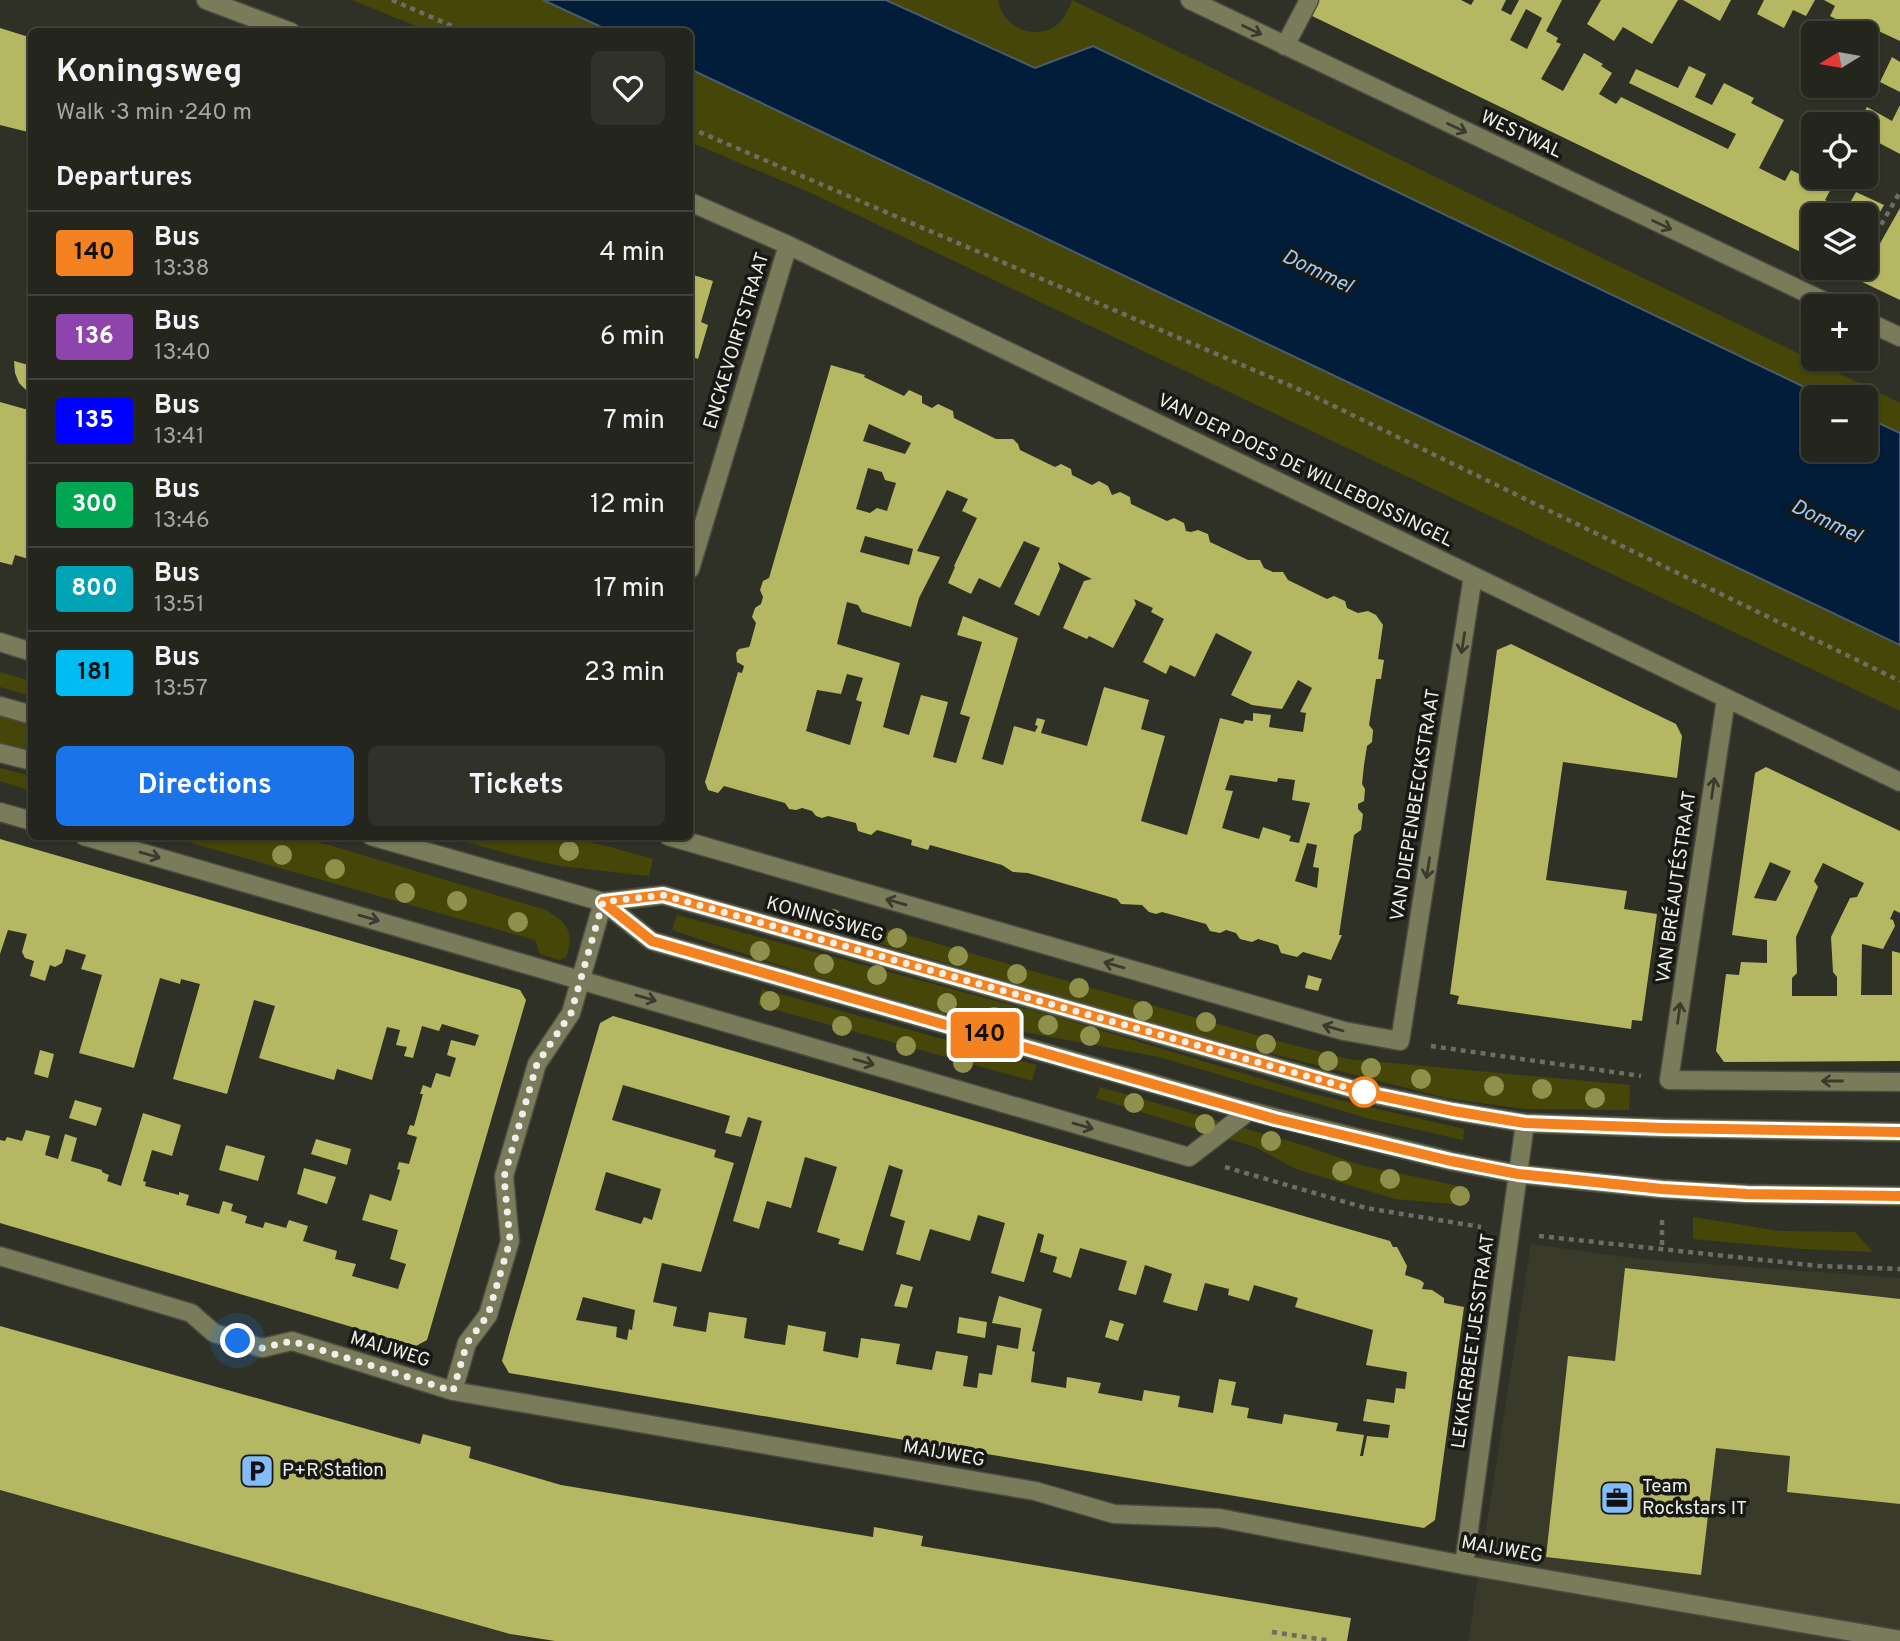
<!DOCTYPE html>
<html lang="en">
<head>
<meta charset="utf-8">
<style>
  body { margin:0; font-family:Overpass,sans-serif; background:#303129; color:#f1f3f6; height:100vh; display:flex; flex-direction:column; font-size:26px; white-space:nowrap }
  * { box-sizing:border-box; margin:0 }
  p { font-size:23px; color:#a3a5a3 }
  .icon { flex:none; width:38px; height:38px; fill:none; stroke:currentColor; stroke-width:2; stroke-linecap:round; stroke-linejoin:round }
  .map { position:relative; flex:1; overflow:hidden }
  .drawer { position:absolute; left:28px; top:28px; width:665px; height:812px; display:flex; flex-direction:column; background:#24251c; border-radius:10px; box-shadow:0 2px 5px #0004,0 0 0 2px #41423b }
  .drawer>* { flex:none }
  .badge { padding:0 14px; border-radius:5px; font-size:24px; line-height:46px }
  .needle { width:46px; rotate:259deg }
  .fabs { position:absolute; left:1801px; top:21px; display:grid; gap:14px }
  .fabs a { display:grid; place-items:center; width:77px; height:77px; border-radius:10px; background:#24251c; box-shadow:0 2px 5px #0004,0 0 0 2px #41423b; font-size:35px }
  .you { position:absolute; width:35px; height:35px; margin:-18px; border:5px solid #fff; border-radius:50%; background:#1a73e8; box-shadow:0 0 0 10px #1a73e833 }
  .map>.badge { position:absolute; translate:-50% -50%; box-shadow:0 0 0 4px #fff }
  h2 { padding:0 28px; font-size:26px; line-height:63px }
  .round { display:grid; place-items:center; flex:none; width:74px; height:74px; border-radius:10px; background:#303129 }
  .headline { display:flex; align-items:center; justify-content:space-between; height:119px; padding:0 28px }
  h1 { font-size:33px; font-weight:700; line-height:52px }
  .button { display:flex; gap:14px; margin-top:auto; padding:14px 28px }
  .button a { flex:1; height:80px; border-radius:10px; background:#1a73e8; color:#fff; font-size:28px; font-weight:700; line-height:80px; text-align:center }
  .button a+a { background:#303129; color:#f1f3f6 }
  ul { padding:0; list-style:none }
  li { display:flex; align-items:center; gap:21px; height:84px; padding:0 28px; border-top:2px solid #41423b }
  li div { flex:1 }
  li b { display:block; font-size:26px }
  li em { font-style:normal }
  li .badge { min-width:77px; font-weight:700; text-align:center }
  .map>svg:first-child { display:block }
  .built { fill:#393a2a }
  .green { fill:#464609 }
  .water { fill:#011d39; stroke:#485c6e; stroke-width:2 }
  .building { fill:#b5b763; fill-rule:evenodd }
  .lines { fill:none; stroke-linecap:round; stroke-linejoin:round }
  .minor-casing { stroke:#4b4c41; stroke-width:21 }
  .path { stroke:#6c6d63; stroke-width:4.5; stroke-dasharray:5 5; stroke-linecap:butt }
  .minor { stroke:#797b5a; stroke-width:18 }
  .tree { fill:#8e904c }
  .oneway { stroke:#3a3b2c }
  .line-casing { stroke:#fff; stroke-width:16 }
  .line { stroke:#f58220; stroke-width:10 }
  .walk { stroke:#eeefe8; stroke-width:7; stroke-dasharray:0 12.6 }
  .stop-dot { fill:#fff; stroke:#f58220; stroke-width:3.5 }
  .labels { text-anchor:middle; dominant-baseline:central; stroke-width:7; stroke-linejoin:round; paint-order:stroke }
  .street-label { font-size:19px; fill:#eeefe8; stroke:#181814 }
  .poi-label { font-size:19px; fill:#eeefe8; stroke:#181814; text-anchor:start }
  .water-label { font-size:21px; font-style:italic; fill:#9cc8f8; stroke:#181814 }
</style>
</head>
<body>
<div class="map">
<svg width="1900" height="1641" viewBox="0 0 1900 1641">
  <rect width="100%" height="100%" fill="#303126"/>
  <path class="built" d="M1531,1244l108,15 261,19v363h-432z
    M0,1490l510,144 25,7h-535z"/>
  <path class="green" d="M352,0h191l67,31h-182z
    M886,0h112c4,28 38,42 60,24 7,-6 11,-16 14,-24l828,403v30l-34,-16v-20h-41l-732,-351 -58,22z
    M690,69l1210,576v66l-1089,-518 -121,-51z
    M0,672l31,9v15l-31,-9z
    M0,712l31,11v28l-31,-8z
    M0,768l31,8v15l-31,-10z
    M170,837h132l244,73c21,13 29,21 20,47l-7,3 -19,-6 -5,-14z
    M449,837h124l80,22 -4,17 -89,-10 -44,-10z
    M799,904l471,135 78,20 282,26 -1,25 -105,-1 -78,-11 -303,-77 -348,-102z
    M677,915l383,103 245,74 159,37 -1,11 -93,-21 -211,-62 -173,-32 -189,-54 -125,-41z
    M762,989l275,76 -5,16 -274,-76z
    M1100,1087l206,59 54,19 108,23 -3,17 -70,-6 -99,-30 -41,-22 -159,-49z
    M1693,1217l87,14 75,1 18,20 -71,-3 -109,-10z"/>
  <path class="water" d="M543,0h343l149,68 58,-22 732,351h-12v53h53v-33l34,16v212l-1210,-576v-37l-80,-1z"/>
  <path class="building" d="M1317,0h144l10,5 3,-5h32l-5,10 10,5 8,-15h43l-16,31 12,7 -2,4 5,2 -20,35 22,12 21,-38 19,11 -2,2 11,7 -13,21 17,10 5,-7 107,52 8,-15 -107,-51 7,-14 42,19 11,-22 17,8 -11,23 17,8 12,-22 30,15 -3,5 33,17 -25,48 26,13 6,-11 40,19 -6,11 21,10 10,-18 28,13 -18,32v-22h-53v43l-503,-243zM1526,9l16,9 -15,31 -17,-9z
    M1601,0h77l-26,44 -29,-17 -9,14 -27,-17z
    M1683,0h48l-11,21z
    M1764,0h51l-9,16 -13,-6 -9,18 -27,-14z
    M1824,0h76v41l-41,-19 -3,7 -26,-13 5,-10z
    M0,28l32,10v95l-32,-8z
    M1892,57l8,5v30l-20,-10z
    M1813,69v16l-7,-4z
    M1900,105v49l-34,-18v-12h-8l9,-17 25,14z
    M1900,208v92l-67,-32h33v-27l12,6z
    M690,274l23,7 -12,41 7,3 -10,34 -8,-3z
    M14,361l18,5v30l-13,-13 -4,-10z
    M831,365l34,10 -1,2 38,18 2,1 5,-6 13,6v7l10,5 6,-4 15,7 1,7 42,21h17l5,5 2,6 35,17 6,-3 10,5 1,6 20,10 7,-4 9,5 4,9 8,-3 10,5 1,7 36,17 7,-3 10,5 2,8 5,1 7,-2 10,4 2,8 38,18h12l4,8 9,4h10l5,8 39,19 7,-3 11,5 2,7 11,5 10,-2 8,4 7,10 -5,34 6,1 -3,19h-5l-7,46 4,5 -1,12 -5,4 -3,19 -2,19 3,5 -1,12 -6,3v5l5,5 -2,16 -7,5 -15,100h3l-11,25 -28,-8 -6,5 -16,-4 -3,-8 -20,-6 -6,3 -12,-3 -4,-6 -10,-3 -6,3 -10,-2 -4,-7 -44,-12 -6,2 -7,-2 -7,-7 -21,-1 -4,-5 -89,-26 -15,-1 -11,-7 -72,-20 -2,5 -17,-5 1,-5 -35,-10 -6,5 -13,-4 -2,-8 -28,-7 -6,2 -6,-2 -4,-5 -10,-3 -6,2 -7,-1 -4,-6 -61,-17 -6,7 -10,-3 -3,-8 33,-110 4,1 2,-7 -7,-4 -1,-9 3,-4 10,-2 1,-2 6,-22 -4,-6 3,-9 6,-4 2,-7 -3,-7 3,-9 6,-3zM869,424l42,19 -6,11 -42,-13zM868,468l14,4 3,8 11,3 -9,28 -10,-3 -7,5 -14,-4zM947,490l21,9 -6,12 15,7 -23,48 1,1 -7,16 23,11 8,-16 21,10 24,-47 16,7 -26,56 25,12 21,-47 -2,-7 34,17 -8,2 -21,47 24,11 2,-3 24,12 23,-44 -2,-5 19,9 -2,4 13,7 -21,43 23,12 4,-9 25,12 21,-44 36,19 -21,43 21,10 30,4 16,-29 14,8 -12,24 6,1 -3,19 -34,-5 2,-12 -18,-2v8l-8,-1 -2,4 -23,-6 -33,117 -46,-14 24,-85 -24,-7 8,-29 -45,-13 -17,59 -46,-13 4,-13 -8,-2 -2,7 3,1 -3,6 -21,-6 -11,39 -21,-6 36,-121 -55,-22 -6,19 25,7 -22,72 10,3 -14,46 -23,-6 15,-55 -27,-7 -12,40 -26,-8 17,-64 -63,-19 10,-42 11,3 4,7 49,15 8,-29 21,-41 -23,-6zM865,536l48,13 -4,16 -49,-13zM847,674l16,4 -7,22 6,2 -12,43 -44,-14 11,-41 24,4zM1230,775l47,7 1,-4 17,2 -3,20 18,3 -11,40 -10,-2 2,-5 -28,-9 -4,12 -37,-11 11,-37 -8,-1zM1307,843l10,2 -4,22 6,1 -2,20 -22,-7z
    M0,402l32,9v149l-17,-5 -3,10 -12,-3z
    M1511,644l165,80 6,12 -5,42 -114,-16 -17,118 81,11 -3,18 33,5 -15,107 -10,-1 -1,9 -174,-25 2,-8 -9,-2 47,-344z
    M1766,767l134,64v82l-6,-3 -4,9 3,1 2,6 -12,23 -21,-5 -1,51h31v-44l8,2v108l-176,1 -8,-11 10,-77 13,1 2,-13 26,1v-23l-35,-5 23,-162zM1770,862l21,9 -15,30 -22,-3zM1823,863l41,20 -7,14 -7,1 -19,39 2,35 4,5v19h-45v-18l5,-5 -1,-36 22,-50 -4,-6z
    M0,839l520,151 6,10 -99,340 -11,6 -416,-123v-83l5,1 2,-4 15,4 4,-11 24,6 -5,19 13,4 7,-25 12,4 -6,23 31,9v2l7,3 -2,6 14,5 22,-73 38,12 -9,31 -20,-6 -9,31 3,1 -1,4 34,9v-3l10,3 -3,10 33,9 4,-13 10,3 -2,7 16,5 -2,7 18,5 2,-6 21,6 3,-8 19,6 -5,15 34,10 -2,8 21,5 -4,12 46,13 8,-25 -16,-5 8,-29 -36,-10 8,-26 21,7 9,-31 -3,-1 2,-7 10,2 8,-27 -10,-3 3,-9 4,1 9,-32h-3l3,-9 8,3 5,-15 14,4 6,-19 -9,-3 4,-15 24,6 4,-11 -37,-11 -3,7 -17,-5 -9,32 -9,-2 3,-9 -11,-2 4,-15 -13,-3 -15,53 -35,-11 -3,11 -75,-22 16,-52 -21,-6 -27,94 -54,-15 27,-95 -19,-5 -1,5 -20,-6 -26,90 -55,-15 23,-78 -21,-6 5,-14 -20,-6 -4,14 -7,4 -5,-2 -5,16 -15,-5 4,-15 -9,-3 -3,-6 5,-18 -19,-4 -8,24z
    M1308,975l14,4 -4,12 -13,-3z
    M613,1016l777,225 3,6h4l10,19 -2,9 15,5 4,3 -2,6 10,1 12,8v5l20,4 -29,213 -11,8 -915,-155 -7,-12 7,-26 91,-312zM623,1085l107,31 -5,17 16,4 7,-20 14,4 -29,100 26,8 8,-28 24,7 14,-51 32,10 -20,65 23,7 -2,5 25,7 26,-86 14,5 -13,46 15,5 -9,33 24,7 10,-32 40,12 8,-26 27,8 -14,50 14,4 19,5 14,-49 6,2 -4,17 17,5 -4,15 18,6 9,-30 47,13 -9,29 18,5 9,-30 27,9 -9,28 14,4 20,5 8,-28 24,6 -1,6 21,6 5,-16 44,13 -3,9 78,23 -7,35 41,7 -2,17 -9,-1 -2,15 -27,-4 -4,22 27,4 -2,13 -21,-2 -4,20h-3l4,-21 -28,-4 2,-8 -54,-9 -2,10 -35,-6 2,-10 -18,-3 5,-23 -17,-3 -6,34 -35,-6 2,-11 -36,-6 -2,11 -44,-8 3,-10 -34,-6 -1,11 -35,-6 4,-30 -3,-1 10,-42 -43,-13 -7,27 29,5 -3,21 -21,-4 -5,30 -13,-2 -2,15 -14,-2 5,-30 -32,-5 -4,19 -36,-6 4,-20 -39,-6 -3,20 -35,-7 3,-19 -38,-7 -3,20 -26,-4 -15,-3 3,-20 -38,-6 -3,20 -33,-6 4,-19 -24,-5 9,-39 39,9 33,-109 -20,-6 2,-7 -104,-30zM606,1172l55,17 -9,31 -8,-3 -3,7 -46,-14zM583,1297l52,13 -3,20 -3,-1 -2,11 -11,-3 1,-10 -41,-7z
    M40,1050l14,4 -6,24 -14,-4z
    M75,1100l27,8 -6,18 -27,-8z
    M316,1139l35,10 -4,16 -36,-11z
    M226,1145l39,11 -7,25 -39,-11z
    M304,1168l32,9 -9,27 -30,-10z
    M1625,1268l275,31v205l-113,-12 3,-36 -74,-8 -15,127 -155,-18 22,-201 47,5z
    M901,1284l12,3 -6,21 -13,-2z
    M959,1317l28,5 -2,16 -28,-5z
    M1110,1320l14,4 -6,17 -13,-4z
    M0,1326l420,118 3,-10 48,13 -2,11 92,27 312,52 1,-10 49,9 -2,10 430,72 -4,23h-792l-45,-7 -510,-144z"/>
  <g class="lines">
    <defs>
      <path id="minor" d="M206,0l85,32
        M1190,0l644,306
        M1285,46l24,-46
        M690,202l98,43 1112,537
        M1866,321l34,16
        M690,569l98,-324
        M0,642l32,10
        M1726,699l-57,381 231,2
        M0,706l32,9
        M0,753l32,8
        M0,812l32,9
        M84,836l1105,321 60,-46
        M371,836l232,66 49,39 597,170 202,50 67,13 144,15 85,5 153,2
        M668,836l676,195 56,10 73,-465
        M603,902l60,-7 704,198 86,18 72,12 138,5 237,4
        M0,1256l191,57 23,20 48,15 30,-7 161,50 582,100 79,23 105,4 245,47 436,75
        M453,1391l14,-48 21,-28 22,-74 -6,-65 33,-112 34,-51 32,-111
        M1464,1565l61,-442"/>
    </defs>
    <use href="#minor" class="minor-casing"/>
    <path class="path" d="M392,0l74,32
      M690,128l615,264 595,289
      M1871,242l29,-50
      M1431,1046l210,30
      M1225,1167l141,41 115,19
      M1662,1220v29
      M1539,1236l280,30 81,3
      M1272,1632l59,9"/>
    <use href="#minor" class="minor"/>
  </g>
  <g class="tree">
    <circle cx="569" cy="851" r="10"/>
    <circle cx="282" cy="855" r="10"/>
    <circle cx="335" cy="869" r="10"/>
    <circle cx="405" cy="893" r="10"/>
    <circle cx="457" cy="901" r="10"/>
    <circle cx="833" cy="919" r="10"/>
    <circle cx="518" cy="922" r="10"/>
    <circle cx="897" cy="938" r="10"/>
    <circle cx="760" cy="951" r="10"/>
    <circle cx="958" cy="956" r="10"/>
    <circle cx="824" cy="964" r="10"/>
    <circle cx="1017" cy="974" r="10"/>
    <circle cx="877" cy="975" r="10"/>
    <circle cx="1079" cy="988" r="10"/>
    <circle cx="770" cy="1001" r="10"/>
    <circle cx="947" cy="1003" r="10"/>
    <circle cx="1143" cy="1011" r="10"/>
    <circle cx="994" cy="1017" r="10"/>
    <circle cx="1206" cy="1022" r="10"/>
    <circle cx="1048" cy="1025" r="10"/>
    <circle cx="842" cy="1026" r="10"/>
    <circle cx="1090" cy="1036" r="10"/>
    <circle cx="1266" cy="1044" r="10"/>
    <circle cx="906" cy="1046" r="10"/>
    <circle cx="1328" cy="1061" r="10"/>
    <circle cx="963" cy="1063" r="10"/>
    <circle cx="1371" cy="1068" r="10"/>
    <circle cx="1421" cy="1079" r="10"/>
    <circle cx="1494" cy="1086" r="10"/>
    <circle cx="1542" cy="1089" r="10"/>
    <circle cx="1595" cy="1098" r="10"/>
    <circle cx="1134" cy="1103" r="10"/>
    <circle cx="1205" cy="1124" r="10"/>
    <circle cx="1271" cy="1141" r="10"/>
    <circle cx="1342" cy="1171" r="10"/>
    <circle cx="1390" cy="1179" r="10"/>
    <circle cx="1460" cy="1196" r="10"/>
  </g>
  <defs><path id="oneway-shaft" d="M-6 0H5M1.5-3L5.5 0L1.5 3" fill="none" stroke-width="1.6" stroke-linecap="round" stroke-linejoin="round" transform="scale(1.75)"/></defs>
  <g class="oneway">
    <use href="#oneway-shaft" transform="translate(1252 30) rotate(26)"/>
    <use href="#oneway-shaft" transform="translate(1457 128) rotate(25)"/>
    <use href="#oneway-shaft" transform="translate(1662 225) rotate(25)"/>
    <use href="#oneway-shaft" transform="translate(1463 643) rotate(99)"/>
    <use href="#oneway-shaft" transform="translate(1713 788) rotate(-82)"/>
    <use href="#oneway-shaft" transform="translate(150 855) rotate(16)"/>
    <use href="#oneway-shaft" transform="translate(1428 868) rotate(99)"/>
    <use href="#oneway-shaft" transform="translate(896 902) rotate(-164)"/>
    <use href="#oneway-shaft" transform="translate(369 918) rotate(16)"/>
    <use href="#oneway-shaft" transform="translate(1114 965) rotate(-164)"/>
    <use href="#oneway-shaft" transform="translate(646 998) rotate(16)"/>
    <use href="#oneway-shaft" transform="translate(1679 1013) rotate(-82)"/>
    <use href="#oneway-shaft" transform="translate(1333 1028) rotate(-164)"/>
    <use href="#oneway-shaft" transform="translate(864 1062) rotate(16)"/>
    <use href="#oneway-shaft" transform="translate(1832 1081) rotate(-180)"/>
    <use href="#oneway-shaft" transform="translate(1083 1126) rotate(16)"/>
  </g>
  <g class="lines">
    <defs>
      <path id="line" d="M1900,1132l-237,-4 -138,-5 -72,-12 -86,-18 -704,-198 -60,7 49,39 623,178 176,42 67,13 144,15 85,5 153,2"/>
    </defs>
    <use href="#line" class="line-casing"/>
    <use href="#line" class="line"/>
    <path class="walk" d="M238,1341l24,7 30,-7 161,50 14,-48 21,-28 22,-74 -6,-64 33,-113 34,-51 32,-111 60,-7 704,198 -3,-1"/>
  </g>
  <defs>
    <symbol id="parking-square" viewBox="-11 -11 22 22"><rect x="-9" y="-9" width="18" height="18" rx="4" fill="#83bcfb" stroke="#181814"/><path d="M-3.5-5.5H1a3.5 3.5 0 0 1 0 7H-1V5.5H-3.5ZM-1-3.4V-.6H.8a1.4 1.4 0 0 0 0-2.8Z" fill="#111"/></symbol>
    <symbol id="office-square" viewBox="-11 -11 22 22"><rect x="-9" y="-9" width="18" height="18" rx="4" fill="#83bcfb" stroke="#181814"/><path d="M-6-3h4V-5.5h4V-3h4V5H-6ZM-1-4.5V-3h2v-1.5ZM-6 0V1H6V0Z" fill="#111"/></symbol>
  </defs>
  <g fill-rule="evenodd">
    <use href="#parking-square" x="238" y="1452" width="38" height="38"/>
    <use href="#office-square" x="1598" y="1479" width="38" height="38"/>
  </g>
  <circle class="stop-dot" cx="1364" cy="1092" r="14"/>
  <g class="labels">
    <g class="street-label">
      <text transform="translate(1521 135) rotate(25)">WESTWAL</text>
      <text transform="translate(737 341) rotate(-73)">ENCKEVOIRTSTRAAT</text>
      <text transform="translate(1305 471) rotate(26)">VAN DER DOES DE WILLEBOISSINGEL</text>
      <text transform="translate(1416 805) rotate(-81)">VAN DIEPENBEECKSTRAAT</text>
      <text transform="translate(1677 887) rotate(-82)">VAN BRÉAUTÉSTRAAT</text>
      <text transform="translate(825 920) rotate(16)">KONINGSWEG</text>
      <text transform="translate(1474 1341) rotate(-82)">LEKKERBEETJESSTRAAT</text>
      <text transform="translate(390 1350) rotate(17)">MAIJWEG</text>
      <text transform="translate(944 1454) rotate(10)">MAIJWEG</text>
      <text transform="translate(1502 1550) rotate(10)">MAIJWEG</text>
    </g>
    <g class="poi-label">
      <text x="282" y="1471">P+R Station</text>
      <text x="1642" y="1487">Team<tspan x="1642" dy="22">Rockstars IT</tspan></text>
    </g>
    <g class="water-label">
      <text transform="translate(1317 272) rotate(26)">Dommel</text>
      <text transform="translate(1826 522) rotate(26)">Dommel</text>
    </g>
  </g>
</svg>
<div class="fabs">
<a><svg class="needle" viewBox="-14 -14 28 28"><path d="M0-13l5 13h-10z" fill="#e53935"/><path d="M0 13l5-13h-10z" fill="#a3a5a3"/></svg></a>
<a><svg class="icon" aria-label="locate" viewBox="0 0 24 24"><circle cx="12" cy="12" r="6"/><path d="M12 2v4M12 18v4M2 12h4M18 12h4"/></svg></a>
<a><svg class="icon" aria-label="layers" viewBox="0 0 24 24"><path d="M12 4l9 5-9 5-9-5zM3 14l9 5 9-5"/></svg></a>
<a>+</a>
<a>−</a>
</div>
<div class="you" style="left:238px;top:1341px"></div>
<b class="badge" style="left:985px;top:1035px;background:#f58220;color:#111">140</b>
<section class="drawer">
<div class="headline"><div><h1>Koningsweg</h1><p>Walk · 3 min · 240 m</p></div><a class="round"><svg class="icon" aria-label="heart" viewBox="0 0 24 24"><path d="M12 20l-8-8c-3-5 5-10 8-4 3-6 11-1 8 4z"/></svg></a></div>
<h2>Departures</h2>
<ul>
<li><span class="badge" style="background:#f58220;color:#111">140</span><div><b>Bus</b><p>13:38</p></div><em>4 min</em></li>
<li><span class="badge" style="background:#8e44ad;color:#fff">136</span><div><b>Bus</b><p>13:40</p></div><em>6 min</em></li>
<li><span class="badge" style="background:#00f;color:#fff">135</span><div><b>Bus</b><p>13:41</p></div><em>7 min</em></li>
<li><span class="badge" style="background:#00a651;color:#fff">300</span><div><b>Bus</b><p>13:46</p></div><em>12 min</em></li>
<li><span class="badge" style="background:#00a3b4;color:#fff">800</span><div><b>Bus</b><p>13:51</p></div><em>17 min</em></li>
<li><span class="badge" style="background:#00bcf2;color:#111">181</span><div><b>Bus</b><p>13:57</p></div><em>23 min</em></li>
</ul>
<div class="button"><a>Directions</a><a>Tickets</a></div>
</section>
</div>
</body>
</html>
